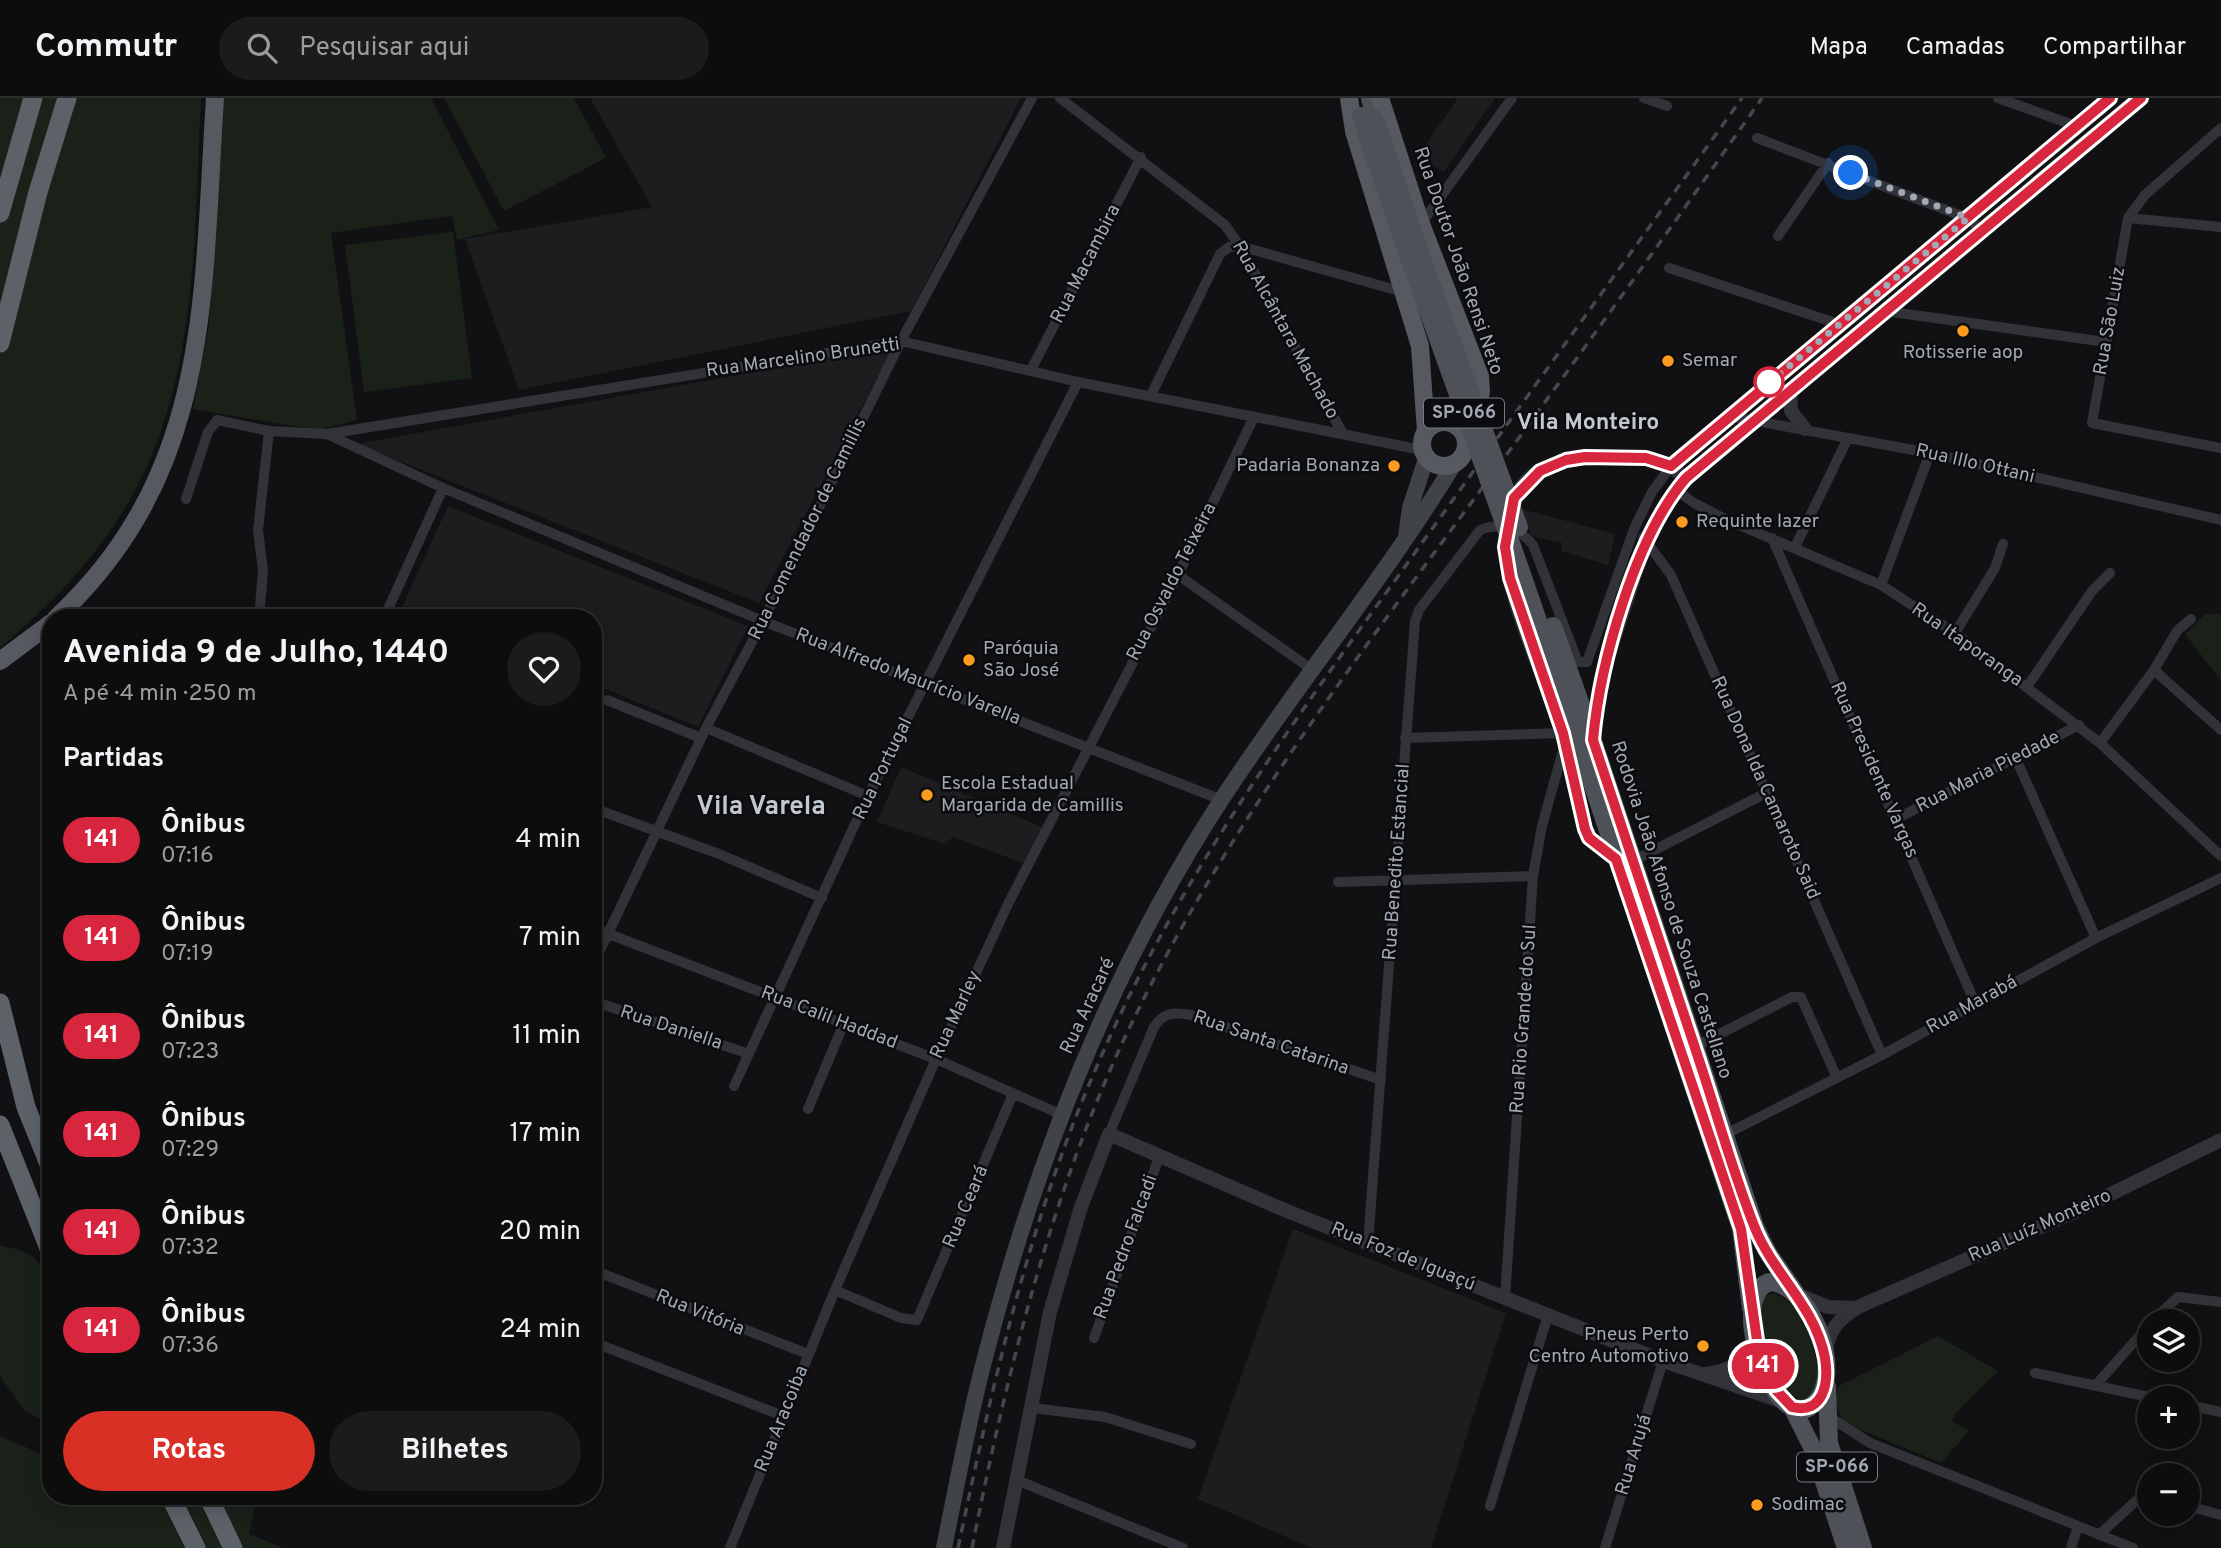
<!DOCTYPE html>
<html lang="pt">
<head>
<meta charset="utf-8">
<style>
  body { margin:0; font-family:Overpass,sans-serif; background:#1b1b1c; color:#f1f3f6; height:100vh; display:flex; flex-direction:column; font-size:26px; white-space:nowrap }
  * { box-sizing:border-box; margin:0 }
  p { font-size:23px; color:#9a9c9e }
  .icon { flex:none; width:38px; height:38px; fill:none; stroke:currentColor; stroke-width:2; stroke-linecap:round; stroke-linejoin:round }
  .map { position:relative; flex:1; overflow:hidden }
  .side { position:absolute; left:42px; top:511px; width:560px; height:896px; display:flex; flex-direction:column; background:#0d0d0e; border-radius:28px; box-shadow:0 4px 18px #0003,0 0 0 2px #2d2d2e }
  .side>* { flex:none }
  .badge { padding:0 14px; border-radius:23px; font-size:24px; line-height:46px }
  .fabs { position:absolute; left:2137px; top:1211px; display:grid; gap:14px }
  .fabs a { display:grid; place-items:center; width:63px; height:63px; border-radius:50%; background:#0d0d0e; box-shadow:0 4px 18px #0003,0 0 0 2px #2d2d2e; font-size:35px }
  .you { position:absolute; width:35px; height:35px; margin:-18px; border:5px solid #fff; border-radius:50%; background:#1a73e8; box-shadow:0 0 0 10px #1a73e833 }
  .map>.badge { position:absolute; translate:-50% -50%; box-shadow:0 0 0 4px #fff }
  h2 { padding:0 21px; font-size:26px; line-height:63px }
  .round { display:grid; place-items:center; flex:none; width:74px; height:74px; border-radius:37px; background:#1b1b1c }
  .headline { display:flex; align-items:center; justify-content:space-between; height:119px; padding:0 21px }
  h1 { font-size:33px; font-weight:700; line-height:52px }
  .primary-button { display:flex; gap:14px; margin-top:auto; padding:14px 21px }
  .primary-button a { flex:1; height:80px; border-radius:42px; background:#d93025; color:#fff; font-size:28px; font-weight:700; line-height:80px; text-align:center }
  .primary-button a+a { background:#1b1b1c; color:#f1f3f6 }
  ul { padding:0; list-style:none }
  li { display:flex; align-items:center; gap:21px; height:98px; padding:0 21px }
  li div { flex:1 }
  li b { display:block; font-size:26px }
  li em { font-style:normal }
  li .badge { min-width:77px; font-weight:700; text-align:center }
  header { display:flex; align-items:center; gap:42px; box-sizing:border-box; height:98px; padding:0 35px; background:#0d0d0e; border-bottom:2px solid #2d2d2e }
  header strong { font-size:33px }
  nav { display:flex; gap:38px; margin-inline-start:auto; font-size:24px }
  .search { width:490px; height:63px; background:#1b1b1c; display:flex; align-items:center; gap:18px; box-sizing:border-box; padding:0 24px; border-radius:38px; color:#9a9c9e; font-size:26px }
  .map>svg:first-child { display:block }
  .built { fill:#1d1d20 }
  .green { fill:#192119 }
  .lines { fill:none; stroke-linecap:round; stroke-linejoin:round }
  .minor { stroke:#323338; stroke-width:10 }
  .tertiary { stroke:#323338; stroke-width:14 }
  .secondary { stroke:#404348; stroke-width:16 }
  .primary { stroke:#4e5157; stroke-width:18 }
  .trunk { stroke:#565a60; stroke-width:18 }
  .motorway { stroke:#5d6269; stroke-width:19 }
  .rail { stroke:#45474d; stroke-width:3.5; stroke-dasharray:9 7; stroke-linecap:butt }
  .primary-bridge { stroke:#4e5157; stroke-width:18 }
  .line-casing { stroke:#fff; stroke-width:16 }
  .line { stroke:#d7263d; stroke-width:10 }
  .walk { stroke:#a1a9b4; stroke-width:7; stroke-dasharray:0 12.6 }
  .poi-dot { fill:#fd9b1e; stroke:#0c0c0e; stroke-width:2.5 }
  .stop-dot { fill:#fff; stroke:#d7263d; stroke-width:3.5 }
  .labels { text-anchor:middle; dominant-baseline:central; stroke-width:5; stroke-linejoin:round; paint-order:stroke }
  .shield { fill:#0c0c0e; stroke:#747a82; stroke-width:2 }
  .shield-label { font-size:18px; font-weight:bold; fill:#a1a9b4 }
  .street-label { font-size:19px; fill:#a1a9b4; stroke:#0c0c0e }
  .poi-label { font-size:19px; fill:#a1a9b4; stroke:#0c0c0e; text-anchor:start }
  .quarter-label { font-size:23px; font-weight:bold; fill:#c2c8d0; stroke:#0c0c0e }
  .district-label { font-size:26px; font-weight:bold; fill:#c2c8d0; stroke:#0c0c0e }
</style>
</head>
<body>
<header>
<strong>Commutr</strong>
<div class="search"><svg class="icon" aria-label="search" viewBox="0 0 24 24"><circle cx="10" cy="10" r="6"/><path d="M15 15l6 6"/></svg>Pesquisar aqui</div>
<nav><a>Mapa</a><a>Camadas</a><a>Compartilhar</a></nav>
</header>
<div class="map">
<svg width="2221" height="1450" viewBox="0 0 2221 1450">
  <rect width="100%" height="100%" fill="#111113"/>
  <path class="built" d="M590,0h431l-110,213 -392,79 -54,-151 187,-32z
    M1458,0h37l-51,74 -26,-16z
    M893,249l-134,256 -403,-159z
    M448,408l300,120 -50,101 -105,-43v-66h-196z
    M1522,411l93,25 -7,31 -47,-14 1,-8 -30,-7z
    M901,669l141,60 -19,36 -70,-26 -8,7 -68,-22z
    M1293,1131l213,84 -75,235h-119l-114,-49z"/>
  <path class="green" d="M0,0h201c-7,134 -2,283 -72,403 -33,58 -79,104 -129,147z
    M223,0h208l68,132 -42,10 -5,-24 -121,17 26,187 -40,10 -124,-21 16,-84z
    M444,0h130l32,60 -102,53z
    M2127,0h3l-381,314z
    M453,134l19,146 -108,14 -19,-147z
    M2205,516h16v67l-36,-47z
    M0,1147c14,4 30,5 39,18 21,26 12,126 12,163l-27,-16 -24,-34z
    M1774,1195c38,16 42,57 45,93l-14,15c-33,-8 -50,-75 -43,-104z
    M1938,1238l60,35 -43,43 -3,7 17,10 -28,32 -99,-41 -7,-23 4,-13z
    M0,1338l51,22v38h206l-8,38 35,14h-284z"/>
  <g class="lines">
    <path class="minor" d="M1060,0l165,127 15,21 103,188
      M1644,0l23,8
      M1998,0l78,28
      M2221,30l-76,67 -17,23 -36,205 129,25
      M1757,40l210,80 14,11
      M2128,120l93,9
      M1421,126l91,-126
      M1778,138l50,-73
      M1669,170l170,56
      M1885,213l221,31
      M1031,272l110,-213
      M1151,297l69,-141 9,-7 11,-1 163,46
      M1728,318l202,37 291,67
      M327,336l116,54 320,133 459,179
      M1676,392l18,13 33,17 154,65 74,48 145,110 121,113
      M186,401l22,-67 9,-12 52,11 58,3 574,-93 177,41 344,68
      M1643,439l28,38 211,480
      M1772,440l203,465
      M1795,449l53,-109
      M1178,477l136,96
      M1881,487l49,-132
      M259,520l4,-47 -5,-41 11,-99
      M384,520l59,-130
      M1955,535l40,-65 8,-24
      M2154,572l67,60
      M2027,589l65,-96 18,-18
      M607,602l94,38
      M706,630l162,68
      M1405,640l158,-5
      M2100,645l54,-73 23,-39 14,-12
      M2016,661l80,179
      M593,710l126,46 103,44
      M1896,721l183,-94
      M1633,763l135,-69
      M1338,784l195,-6
      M593,830l343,131 126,56
      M593,867l113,-237 57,-107 138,-280 131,-243
      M593,903l156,53
      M1694,949l98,-50h9l36,81
      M734,988l134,-290 210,-414
      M808,1011l36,-86
      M1109,1036l45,-107c10,-15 20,-15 37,-12l190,65
      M1724,1037l158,-80 214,-117 125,-60
      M1368,1145l47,-622 4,-11 61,-80c19,-8 41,-1 53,15l45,117h9l47,-133 18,-37 19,-26
      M593,1172l215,84
      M835,1192l66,28 16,2 96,-226
      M1505,1200l28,-422 9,-50 23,-83
      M2152,1223l26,-24 43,5
      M1094,1240l65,-181
      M593,1244l190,74
      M2035,1275l119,25
      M2095,1288l54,-61
      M2188,1307l33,7
      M1033,1310l72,9 86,27
      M1828,1318l42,27 263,105
      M1019,1383l164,67
      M1490,1408l58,-191
      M2188,1408l33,9
      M2099,1437l38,-35 12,-3
      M730,1450l105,-258 101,-231 73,-157 169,-327 76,-158
      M1605,1450l58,-187
      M2071,1450l7,-22"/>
    <path class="tertiary" d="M1790,294l1,19 14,18
      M1671,368l439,-368
      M1512,412c9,-48 64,-54 104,-53 14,1 30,-1 43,4 11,4 19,11 27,17
      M1506,439c-6,48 42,147 57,197 9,31 16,63 22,95l4,9 27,21
      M1593,637l7,-53 46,-142 30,-50 32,-32 433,-360
      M1799,1197l29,12 29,1
      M1826,1253c3,-22 13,-32 32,-44l216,-95 147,-72
      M1705,1276c28,-3 38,-12 50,-38
      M1003,1450l47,-236 31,-105 28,-73 173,75 381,152 123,42"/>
    <path class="secondary" d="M1406,439l4,-29 16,-49
      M944,1450c12,-59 23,-120 38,-179 50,-198 127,-397 240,-570 74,-114 161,-218 232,-335"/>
    <path class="primary" d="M1370,0l5,21
      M1581,607l175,524 12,24 27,39
      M1568,613l173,518 10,79
      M1769,1184c45,1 82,106 37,127 -5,0 -11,0 -16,-3 -27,-14 -58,-110 -21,-124z
      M1827,1288l2,57 34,105
      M1792,1309l22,44 32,97"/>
    <path class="trunk" d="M1349,0l5,33 66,215 6,85
      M1380,0l41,126 59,152 1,16 -7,26
      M1422 346a22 22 0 1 1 44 0a22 22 0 1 1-44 0Z
      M56,520c157,-146 146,-325 159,-520
      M0,563l51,-38"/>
    <path class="motorway" d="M0,115l33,-115
      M0,245l38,-151 29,-94
      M0,905l26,104 25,62
      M0,1027l51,128
      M170,1398l26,52
      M208,1398l25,52"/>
    <path class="rail" d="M958,1450c35,-165 71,-327 139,-482 80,-187 199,-348 317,-512 109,-152 219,-304 328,-456
      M972,1450c34,-172 79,-354 154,-513 89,-188 214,-355 337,-521 101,-137 201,-276 299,-416"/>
    <path class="primary-bridge" d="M1361,18c65,200 143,395 207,595
      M1375,21l48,143 96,265
      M1553,528l28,79"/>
  </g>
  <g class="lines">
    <defs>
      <path id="line" d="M2110,0l-439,368 -25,-8 -61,-1 -19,3 -26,11 -26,27 -9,49 5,31 53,155 22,96 4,9 27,21 125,370 18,125 17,36 16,17c32,8 37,-25 33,-49 -10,-52 -51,-83 -70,-130 -22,-55 -38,-114 -57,-171 -35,-106 -70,-211 -105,-317 7,-77 42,-203 93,-262l455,-380"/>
    </defs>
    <use href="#line" class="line-casing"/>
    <use href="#line" class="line"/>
    <path class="walk" d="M1769,284l-4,4 203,-168 -117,-45"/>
  </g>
  <g class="poi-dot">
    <circle cx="1963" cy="233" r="7"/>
    <circle cx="1668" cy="263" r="7"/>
    <circle cx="1394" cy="368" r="7"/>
    <circle cx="1682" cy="424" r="7"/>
    <circle cx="969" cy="562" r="7"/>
    <circle cx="927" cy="697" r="7"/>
    <circle cx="1703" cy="1248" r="7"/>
    <circle cx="1757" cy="1407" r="7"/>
  </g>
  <circle class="stop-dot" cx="1769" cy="284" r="14"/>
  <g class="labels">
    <g class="shield">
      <rect x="1424" y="300.5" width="80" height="29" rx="5"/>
      <rect x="1797" y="1354.5" width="80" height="29" rx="5"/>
    </g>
    <g class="shield-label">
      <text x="1464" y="315">SP-066</text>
      <text x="1837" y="1369">SP-066</text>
    </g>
    <g class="street-label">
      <text transform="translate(1458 163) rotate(71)">Rua Doutor João Rensi Neto</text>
      <text transform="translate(1086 166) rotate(-63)">Rua Macambira</text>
      <text transform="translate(2110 223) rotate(-80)">Rua São Luiz</text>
      <text transform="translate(1285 232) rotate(61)">Rua Alcântara Machado</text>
      <text transform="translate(803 260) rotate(-8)">Rua Marcelino Brunetti</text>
      <text transform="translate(1975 366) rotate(13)">Rua Illo Ottani</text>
      <text transform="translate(808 431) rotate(-64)">Rua Comendador de Camillis</text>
      <text transform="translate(1172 484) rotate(-63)">Rua Osvaldo Teixeira</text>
      <text transform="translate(1967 547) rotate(35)">Rua Itaporanga</text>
      <text transform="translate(908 579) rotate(21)">Rua Alfredo Maurício Varella</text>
      <text transform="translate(883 671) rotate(-64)">Rua Portugal</text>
      <text transform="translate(1874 672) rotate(66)">Rua Presidente Vargas</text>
      <text transform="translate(1988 674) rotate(-27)">Rua Maria Piedade</text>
      <text transform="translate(1765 690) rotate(66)">Rua Dona Ida Camaroto Said</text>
      <text transform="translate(1397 764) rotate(-86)">Rua Benedito Estancial</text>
      <text transform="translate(1671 812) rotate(72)">Rodovia João Afonso de Souza Castellano</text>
      <text transform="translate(1972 907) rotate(-29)">Rua Marabá</text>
      <text transform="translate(1088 908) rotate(-65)">Rua Aracaré</text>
      <text transform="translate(956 917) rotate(-65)">Rua Marley</text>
      <text transform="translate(829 920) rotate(21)">Rua Calil Haddad</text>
      <text transform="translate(1524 921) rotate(-86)">Rua Rio Grande do Sul</text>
      <text transform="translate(671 930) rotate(18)">Rua Daniella</text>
      <text transform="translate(1271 945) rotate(19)">Rua Santa Catarina</text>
      <text transform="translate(966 1109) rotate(-67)">Rua Ceará</text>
      <text transform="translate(2040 1128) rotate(-24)">Rua Luíz Monteiro</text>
      <text transform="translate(1126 1149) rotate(-70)">Rua Pedro Falcadi</text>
      <text transform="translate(1403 1159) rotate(22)">Rua Foz de Iguaçú</text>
      <text transform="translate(700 1215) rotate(22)">Rua Vitória</text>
      <text transform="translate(782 1321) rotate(-68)">Rua Aracoiba</text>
      <text transform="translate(1634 1357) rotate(-73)">Rua Arujá</text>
    </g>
    <g class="poi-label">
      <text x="1963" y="255" text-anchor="middle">Rotisserie aop</text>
      <text x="1682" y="263">Semar</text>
      <text x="1380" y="368" text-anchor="end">Padaria Bonanza</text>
      <text x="1696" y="424">Requinte lazer</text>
      <text x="983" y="551">Paróquia<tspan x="983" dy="22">São José</tspan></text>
      <text x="941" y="686">Escola Estadual<tspan x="941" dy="22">Margarida de Camillis</tspan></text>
      <text x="1689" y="1237" text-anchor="end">Pneus Perto<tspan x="1689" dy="22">Centro Automotivo</tspan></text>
      <text x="1771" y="1407">Sodimac</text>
    </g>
    <g class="quarter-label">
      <text x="1588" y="325">Vila Monteiro</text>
    </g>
    <g class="district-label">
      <text x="761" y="709">Vila Varela</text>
    </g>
  </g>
</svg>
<div class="fabs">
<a><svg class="icon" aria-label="layers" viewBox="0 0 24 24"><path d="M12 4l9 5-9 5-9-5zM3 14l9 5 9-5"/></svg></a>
<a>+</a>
<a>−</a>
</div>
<div class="you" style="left:1851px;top:75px"></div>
<b class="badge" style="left:1763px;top:1268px;background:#d7263d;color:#fff">141</b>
<section class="side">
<div class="headline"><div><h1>Avenida 9 de Julho, 1440</h1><p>A pé · 4 min · 250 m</p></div><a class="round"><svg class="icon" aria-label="heart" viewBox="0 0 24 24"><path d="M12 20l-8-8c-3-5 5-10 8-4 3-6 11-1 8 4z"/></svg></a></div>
<h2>Partidas</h2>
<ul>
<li><span class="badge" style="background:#d7263d;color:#fff">141</span><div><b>Ônibus</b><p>07:16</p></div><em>4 min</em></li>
<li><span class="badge" style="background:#d7263d;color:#fff">141</span><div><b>Ônibus</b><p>07:19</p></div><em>7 min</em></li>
<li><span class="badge" style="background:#d7263d;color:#fff">141</span><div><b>Ônibus</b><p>07:23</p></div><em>11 min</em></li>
<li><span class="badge" style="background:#d7263d;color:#fff">141</span><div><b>Ônibus</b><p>07:29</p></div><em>17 min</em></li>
<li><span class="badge" style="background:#d7263d;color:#fff">141</span><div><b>Ônibus</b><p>07:32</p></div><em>20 min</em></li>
<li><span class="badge" style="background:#d7263d;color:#fff">141</span><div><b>Ônibus</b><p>07:36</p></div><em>24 min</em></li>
</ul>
<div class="primary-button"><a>Rotas</a><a>Bilhetes</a></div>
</section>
</div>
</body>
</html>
